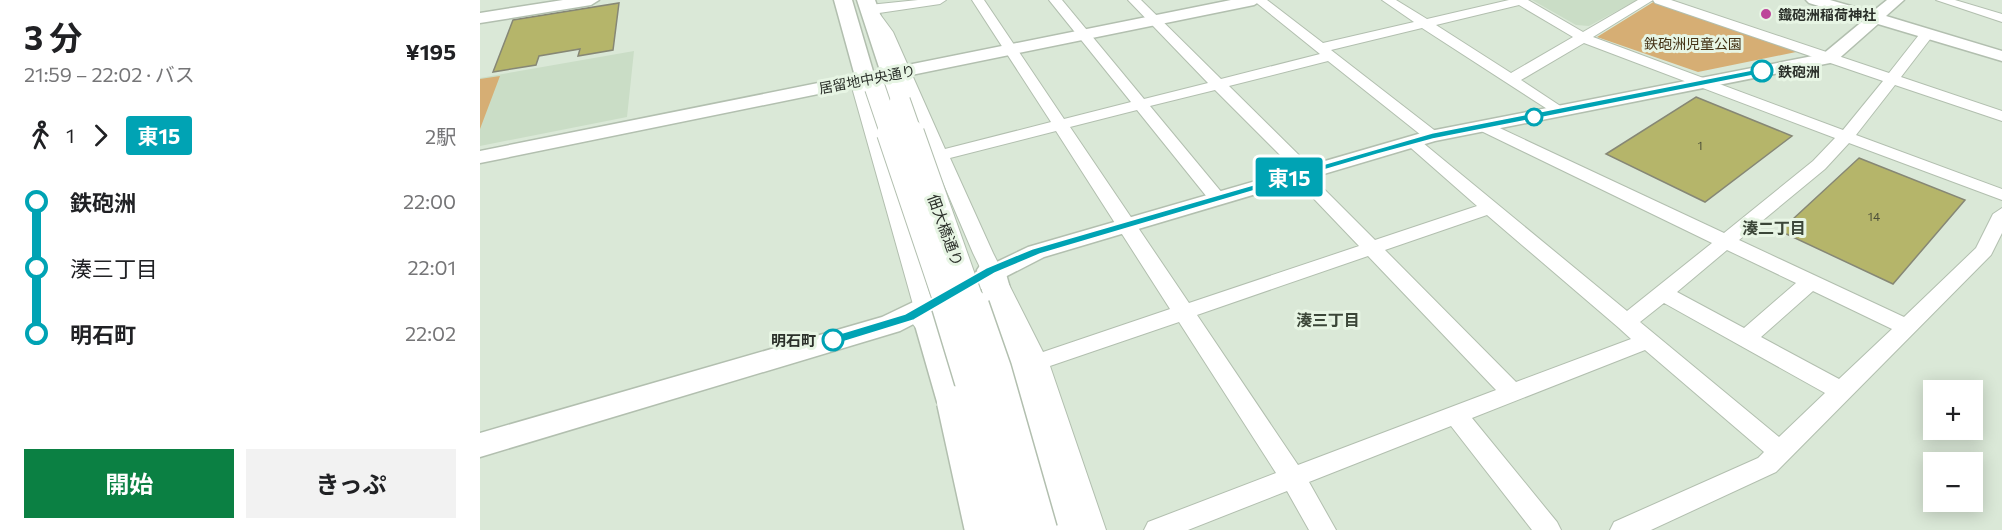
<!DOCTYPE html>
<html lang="ja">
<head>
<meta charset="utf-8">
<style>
  body { margin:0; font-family:Commissioner,"Noto Sans JP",sans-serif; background:#f2f2f2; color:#202124; height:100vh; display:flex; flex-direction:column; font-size:22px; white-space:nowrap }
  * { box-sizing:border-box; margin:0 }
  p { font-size:20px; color:#757577 }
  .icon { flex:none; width:33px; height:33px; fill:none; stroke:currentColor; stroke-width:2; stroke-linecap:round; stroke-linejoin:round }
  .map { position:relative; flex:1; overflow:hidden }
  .details { display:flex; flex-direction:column; background:#fff; width:480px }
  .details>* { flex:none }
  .badge { padding:0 12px; border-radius:4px; font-size:21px; line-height:39px }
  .tools { position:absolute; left:1443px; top:380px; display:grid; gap:12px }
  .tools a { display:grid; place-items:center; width:60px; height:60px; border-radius:0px; background:#fff; box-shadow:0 3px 15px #0003; font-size:30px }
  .map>.badge { position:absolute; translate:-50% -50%; box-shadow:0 0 0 3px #fff }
  .legs { display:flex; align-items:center; gap:9px; height:66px; padding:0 24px; font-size:20px }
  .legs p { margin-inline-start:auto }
  .summary { display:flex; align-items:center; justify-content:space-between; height:102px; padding:0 24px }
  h1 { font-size:33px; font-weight:700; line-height:45px }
  .button { display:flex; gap:12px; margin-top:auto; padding:12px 24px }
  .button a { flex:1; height:69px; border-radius:0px; background:#0b8043; color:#fff; font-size:24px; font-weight:700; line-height:69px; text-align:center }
  .button a+a { background:#f2f2f2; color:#202124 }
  ul { padding:0 24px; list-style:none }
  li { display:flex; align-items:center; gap:21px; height:66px; font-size:22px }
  li i { display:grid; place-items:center; width:9px; height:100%; margin:0 8px; background:currentColor }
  li i::after { content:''; width:15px; height:15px; margin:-8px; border:4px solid; border-radius:50%; background:#fff }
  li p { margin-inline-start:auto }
  li:first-child i { background:linear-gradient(#0000 50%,currentColor 0) }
  li:last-child i { background:linear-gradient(currentColor 50%,#0000 0) }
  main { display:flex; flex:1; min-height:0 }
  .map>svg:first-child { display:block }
  .built { fill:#caddc6 }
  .green { fill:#d6ae74 }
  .building { fill:#b5b56a; stroke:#868775; stroke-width:1.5 }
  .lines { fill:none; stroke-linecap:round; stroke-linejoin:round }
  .minor-casing { stroke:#b2bfaf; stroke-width:2 }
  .tertiary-casing { stroke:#b2bfaf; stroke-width:3 }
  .secondary-casing { stroke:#b2bfaf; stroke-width:3 }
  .minor { fill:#fff; fill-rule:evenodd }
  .tertiary { fill:#fff; fill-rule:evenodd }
  .secondary { fill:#fff; fill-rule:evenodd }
  .secondary-bridge-far2-casing { stroke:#b2bfaf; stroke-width:22; stroke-linecap:butt }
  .secondary-bridge-far1-casing { stroke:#b2bfaf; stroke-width:28; stroke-linecap:butt }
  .secondary-bridge-casing { stroke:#b2bfaf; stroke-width:35; stroke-linecap:butt }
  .secondary-bridge-far2 { stroke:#fff; stroke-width:20 }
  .secondary-bridge-far1 { stroke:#fff; stroke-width:26 }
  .secondary-bridge { stroke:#fff; stroke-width:32 }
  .line-1 { fill:#00a3b4; stroke:#fff; stroke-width:1.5 }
  .poi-dot { fill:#bd459a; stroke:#e7f5e4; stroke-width:2 }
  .stop-1-dot { fill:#fff; stroke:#00a3b4; stroke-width:3 }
  .labels { text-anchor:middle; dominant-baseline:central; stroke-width:6; stroke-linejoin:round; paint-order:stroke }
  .number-label { font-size:12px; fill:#4e513a }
  .far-poi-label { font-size:14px; font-weight:bold; fill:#2b302a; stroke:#e7f5e4; text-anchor:start }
  .far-park-label { font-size:14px; fill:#433114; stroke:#e7f5e4 }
  .far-stop-label { font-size:14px; font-weight:bold; fill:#2b302a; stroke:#e7f5e4; text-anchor:start }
  .far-street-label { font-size:14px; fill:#2b302a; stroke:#e7f5e4 }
  .street-label { font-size:15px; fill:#2b302a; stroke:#e7f5e4 }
  .stop-label { font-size:15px; font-weight:bold; fill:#2b302a; stroke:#e7f5e4; text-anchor:end }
  .neighbourhood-label { font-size:16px; font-weight:bold; fill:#3b4638; stroke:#e7f5e4 }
</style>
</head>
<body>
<main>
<section class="details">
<div class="summary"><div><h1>3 分</h1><p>21:59 – 22:02 · バス</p></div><b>¥195</b></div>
<div class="legs"><svg class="icon" aria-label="walk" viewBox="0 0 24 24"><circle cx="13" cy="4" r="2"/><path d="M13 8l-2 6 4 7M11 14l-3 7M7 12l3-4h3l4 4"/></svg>1<svg class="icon" aria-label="forward" viewBox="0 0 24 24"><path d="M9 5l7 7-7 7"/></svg><b class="badge" style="background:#00a3b4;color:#fff">東15</b><p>2駅</p></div>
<ul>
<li><i style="color:#00a3b4"></i><b>鉄砲洲</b><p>22:00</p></li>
<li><i style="color:#00a3b4"></i><span>湊三丁目</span><p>22:01</p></li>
<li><i style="color:#00a3b4"></i><b>明石町</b><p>22:02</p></li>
</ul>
<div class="button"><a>開始</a><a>きっぷ</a></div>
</section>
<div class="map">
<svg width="1522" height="530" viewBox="0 0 1522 530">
  <rect width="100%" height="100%" fill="#dae8d7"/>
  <path class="built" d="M1052,0h105l-48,26 -13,-1z
    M154,51l-7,66 -147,29v-68z"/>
  <path class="green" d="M1175,1l146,50 -103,21 -101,-35z
    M20,76l-20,53v-50z"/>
  <path class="building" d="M139,3l-6,47 -35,6 2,-7 -41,7 -3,9 -43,7 20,-52z
    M1216,97l96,39 -87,66 -99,-48z
    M1379,158l106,42 -72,84 -113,-53z"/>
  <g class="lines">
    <defs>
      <path id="minor" d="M438,0h28l-6,4 -61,9 14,19 52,117 106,-27 -79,-122h12l80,119 67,-17 -82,-102h13l82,99 64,-16 -80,-83h13l80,79 99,-25 -67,-54h14l56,43 91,-21 -32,-22h14l31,19 82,-19h19l55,32 55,-32h33l218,73 33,-42 5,-1 7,4 -33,43 101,34v10l-107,-36 -39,50 146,54v11l-153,-57 -24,26 -86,71 165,77 72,-69 17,-34 9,-6v25l-11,22 -215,217 -125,58h-41l4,-8 144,-64 6,-6 -119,-102 -173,68 85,104 4,8h-29l-81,-104 -142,56 27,48h-27l-22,-39 -99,39h-44l4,-8 128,-49 -97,-151 -129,44 56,164h-26l-54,-168 -53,-109 -94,-221 -16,-23 6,-4zM1173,0l2,3 228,78 -40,49 -250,-93zM1039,5l54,32 -62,36 -75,-48zM942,28l133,86 5,2 8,-5 -47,-31 63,-37 251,95 -22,23 -89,72 -235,-110h-12l-2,3 2,3 235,114 -85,68 -210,-173h-12l-2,3 74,65 -102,34 -64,-64 4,-4 -3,-4 -83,-82 99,-25 98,78h12l2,-3 -2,-3 -107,-83zM735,90l80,80 -4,4 3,4 65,68 -170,57 -119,-176 67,-17 74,92h12l3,-4 -3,-4 -73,-88zM576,131l114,178 -127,43 -50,-99 -43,-95zM1007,215l132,113 12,11 -115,43 -131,-132zM1247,250l69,33 -52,45 -67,-36zM888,256l128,134 -198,75 -101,-150zM1333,291l79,38 -53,50 -78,-42zM1184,303l161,90 -46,44 -139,-115z
        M1456,0h19l47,14v8z
        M386,76l7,4 -6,11 67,217 -4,20 -7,2 -7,-2 -4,-5 2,-15 -61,-217 8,-14z"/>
      <path id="tertiary" d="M83,0h36l-8,5 -111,18v-10z
        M751,0h31l-8,5 -774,158v-12z
        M1326,0h24l42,12 15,-12h17l-18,16 116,35v10l-124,-37 -43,38 -400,79 -391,116 -144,74 -420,126v-24l402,-116 146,-70 397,-115 398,-78 41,-34 -55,-17z"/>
      <path id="secondary" d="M354,0h18l23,78 10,10 -3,4h-14l-12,-12z
        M377,0h18l35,101 -3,4h-14l-3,-4z
        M511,261l10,3 4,6c23,88 59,172 80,260h-36c-18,-88 -52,-172 -72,-260l4,-6z
        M444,298l10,3 4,7 31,94 -5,9 -11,4 -11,-4 -5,-9 -27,-94 4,-7z"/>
    </defs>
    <use href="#minor" class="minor-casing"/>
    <use href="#tertiary" class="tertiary-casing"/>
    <use href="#secondary" class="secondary-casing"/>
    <use href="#minor" class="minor"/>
    <use href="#tertiary" class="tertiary"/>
    <use href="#secondary" class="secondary"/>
    <defs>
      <path id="secondary-bridge-far2" d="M395,88l16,47
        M420,101l12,34"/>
      <path id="secondary-bridge-far1" d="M410,133l59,175
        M431,133l62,175"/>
      <path id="secondary-bridge" d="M468,306l34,112 28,112
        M493,306l22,63 46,161
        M473,402l28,128"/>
    </defs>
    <use href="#secondary-bridge-far2" class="secondary-bridge-far2-casing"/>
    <use href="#secondary-bridge-far1" class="secondary-bridge-far1-casing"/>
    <use href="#secondary-bridge" class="secondary-bridge-casing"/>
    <use href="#secondary-bridge-far2" class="secondary-bridge-far2"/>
    <use href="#secondary-bridge-far1" class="secondary-bridge-far1"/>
    <use href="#secondary-bridge" class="secondary-bridge"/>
  </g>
  <path class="line-1" d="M1282,68l3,5 -332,66 -55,15 -338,100 -45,19 -81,47 -81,25 -6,-5 2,-3 76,-23 81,-46 46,-19 400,-116z"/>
  <circle class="poi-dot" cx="1286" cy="14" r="6"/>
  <g class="stop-1-dot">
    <circle cx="1282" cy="71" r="10"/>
    <circle cx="1054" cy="117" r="8"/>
    <circle cx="353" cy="340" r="10"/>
  </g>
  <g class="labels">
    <g class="number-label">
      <text x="1220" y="145">1</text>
      <text x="1394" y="216">14</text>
    </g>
    <g class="far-poi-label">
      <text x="1298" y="14">鐡砲洲稲荷神社</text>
    </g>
    <g class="far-park-label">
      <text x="1213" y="43">鉄砲洲児童公園</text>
    </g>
    <g class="far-stop-label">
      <text x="1298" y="71">鉄砲洲</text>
    </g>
    <g class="far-street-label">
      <text transform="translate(387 79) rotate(-11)">居留地中央通り</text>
    </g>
    <g class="street-label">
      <text transform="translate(466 230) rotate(70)">佃大橋通り</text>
    </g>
    <g class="stop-label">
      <text x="336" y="340">明石町</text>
    </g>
    <g class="neighbourhood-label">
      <text x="1294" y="227">湊二丁目</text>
      <text x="848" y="319">湊三丁目</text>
    </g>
  </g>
</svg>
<div class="tools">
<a>+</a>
<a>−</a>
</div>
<b class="badge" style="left:809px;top:177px;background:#00a3b4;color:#fff">東15</b>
</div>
</main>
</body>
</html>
